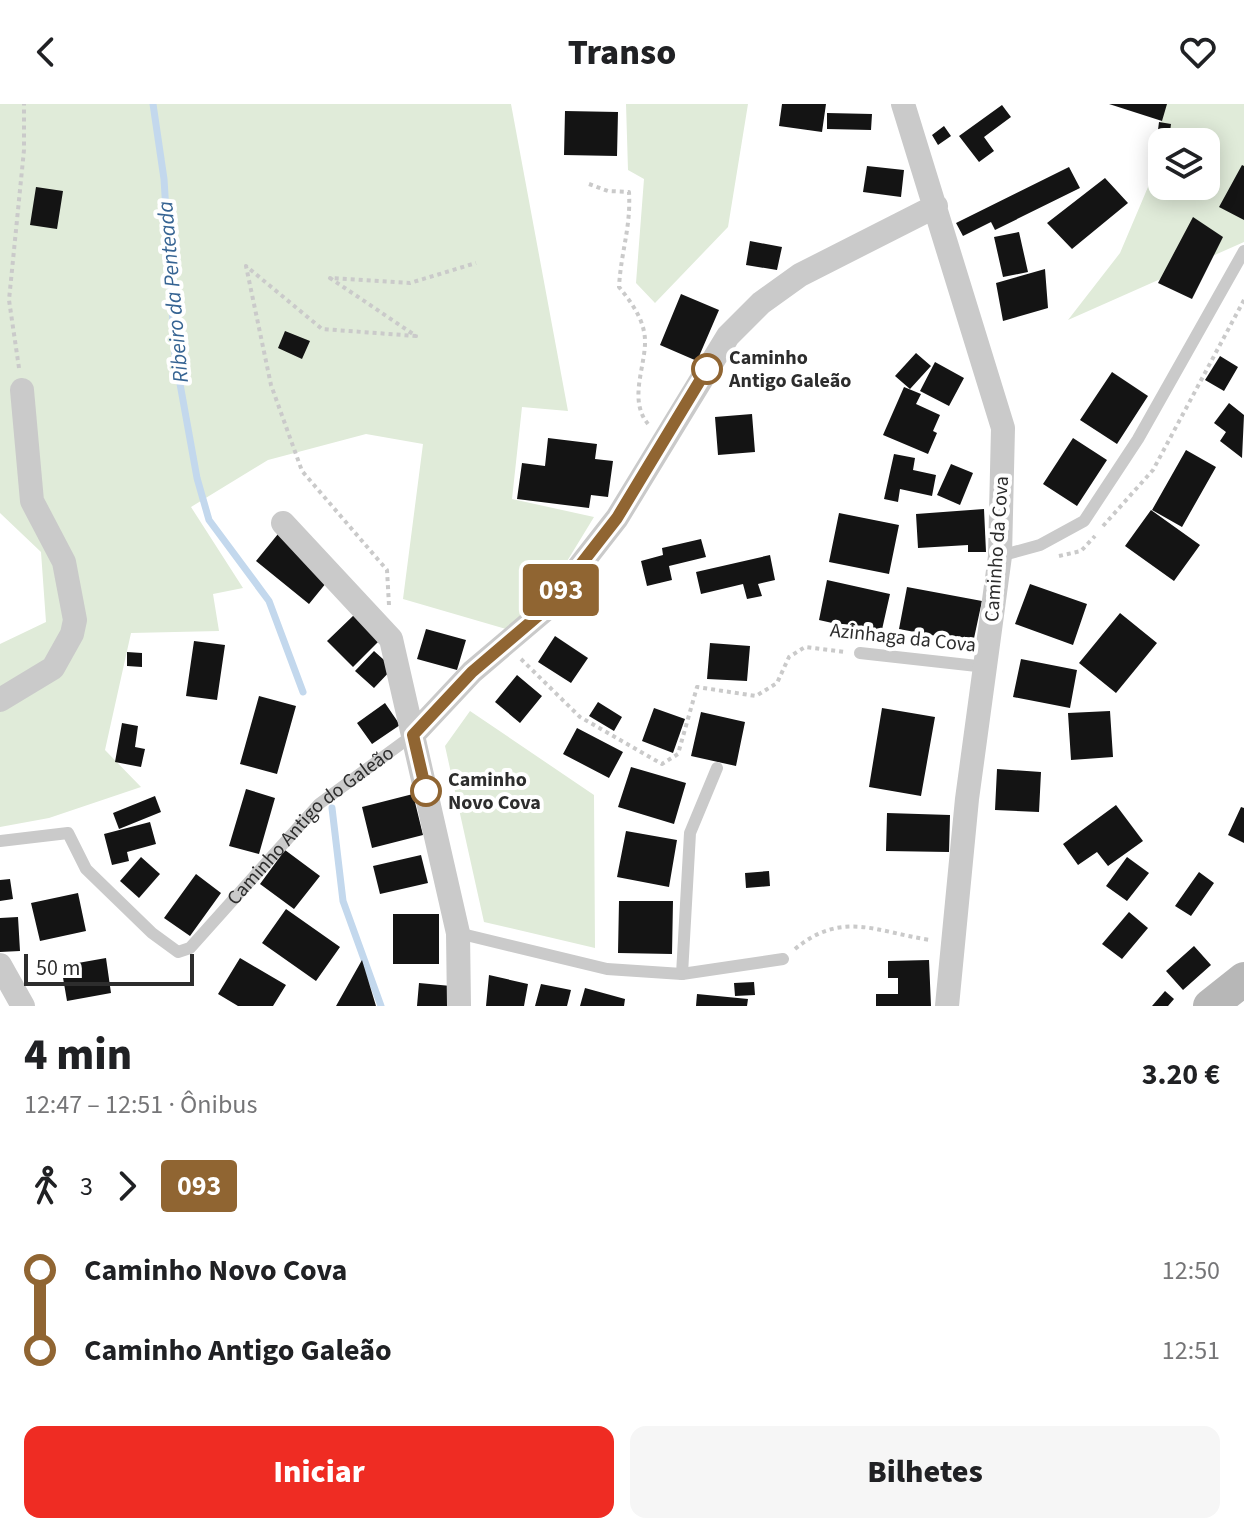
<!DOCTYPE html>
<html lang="pt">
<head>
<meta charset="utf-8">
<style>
  body { margin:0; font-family:"Source Sans 3",sans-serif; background:#f6f6f6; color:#202124; height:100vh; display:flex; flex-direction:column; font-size:30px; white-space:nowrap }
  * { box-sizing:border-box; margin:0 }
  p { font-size:26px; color:#757577 }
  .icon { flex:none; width:44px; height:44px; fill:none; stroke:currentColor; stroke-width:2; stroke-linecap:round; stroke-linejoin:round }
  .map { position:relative; height:902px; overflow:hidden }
  .drawer { display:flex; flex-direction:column; background:#fff; flex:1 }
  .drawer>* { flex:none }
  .badge { padding:0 16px; border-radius:6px; font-size:28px; line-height:52px }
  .tools { position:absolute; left:1148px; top:24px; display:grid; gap:16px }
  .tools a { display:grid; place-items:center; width:72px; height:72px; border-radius:16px; background:#fff; box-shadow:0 4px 20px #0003; font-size:40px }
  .scale { position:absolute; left:24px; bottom:20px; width:170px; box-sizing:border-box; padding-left:8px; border:4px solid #2d2d2d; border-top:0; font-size:22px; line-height:28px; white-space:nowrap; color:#2d2d2d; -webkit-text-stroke:6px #fff; paint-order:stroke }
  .map>.badge { position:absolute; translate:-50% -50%; box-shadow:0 0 0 4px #fff }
  .legs { display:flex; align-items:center; gap:12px; height:88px; padding:0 24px; font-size:26px }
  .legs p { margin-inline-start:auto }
  .head { display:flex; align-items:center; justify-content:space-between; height:136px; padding:0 24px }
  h1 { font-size:44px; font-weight:800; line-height:60px }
  .cta { display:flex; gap:16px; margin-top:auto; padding:16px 24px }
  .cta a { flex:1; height:92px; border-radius:16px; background:#ef2c23; color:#fff; font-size:32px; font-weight:800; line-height:92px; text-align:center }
  .cta a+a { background:#f6f6f6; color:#202124 }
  ul { padding:0 24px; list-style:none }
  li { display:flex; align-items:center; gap:28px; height:80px; font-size:30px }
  li i { display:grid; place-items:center; width:12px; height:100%; margin:0 10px; background:currentColor }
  li i::after { content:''; width:20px; height:20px; margin:-10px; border:6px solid; border-radius:50%; background:#fff }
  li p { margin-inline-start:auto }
  li:first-child i { background:linear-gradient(#0000 50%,currentColor 0) }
  li:last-child i { background:linear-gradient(currentColor 50%,#0000 0) }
  header { display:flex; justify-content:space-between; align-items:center; height:104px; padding:0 24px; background:#fff; font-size:36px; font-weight:800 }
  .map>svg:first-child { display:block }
  .green { fill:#e0ebd9 }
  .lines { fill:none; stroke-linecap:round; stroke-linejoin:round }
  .stream { stroke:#c3d8ed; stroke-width:7 }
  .building { fill:#141414 }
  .path { stroke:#cacaca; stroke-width:4; stroke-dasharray:4 4; stroke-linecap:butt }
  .service { stroke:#cacaca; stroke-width:12 }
  .minor { stroke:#cacaca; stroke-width:24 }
  .secondary { stroke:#b7b7b7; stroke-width:34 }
  .line-1-casing { stroke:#fff; stroke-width:18 }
  .line-1 { stroke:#906532; stroke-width:12 }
  .stop-1-dot { fill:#fff; stroke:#906532; stroke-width:4 }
  .labels { text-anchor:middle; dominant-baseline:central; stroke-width:8; stroke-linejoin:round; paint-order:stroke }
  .stop-label { font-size:20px; font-weight:bold; fill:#2d2d2d; stroke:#fff; text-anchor:start }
  .street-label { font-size:20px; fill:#2d2d2d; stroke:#fff }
  .water-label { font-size:22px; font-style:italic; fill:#366493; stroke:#fff }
</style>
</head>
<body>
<header><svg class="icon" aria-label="back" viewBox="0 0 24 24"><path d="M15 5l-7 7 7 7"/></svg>Transo<svg class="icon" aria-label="heart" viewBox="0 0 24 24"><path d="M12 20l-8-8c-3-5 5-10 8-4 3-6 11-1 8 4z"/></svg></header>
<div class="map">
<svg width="1244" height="902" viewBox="0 0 1244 902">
  <rect width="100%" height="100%" fill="#fff"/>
  <path class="green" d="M0,0h511l57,307 -46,-4 -10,92 82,18 -50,82 -38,30 -103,-30 20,-155 -57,-10 -98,26 -77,47 52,81 -30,6 6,37 -88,2 -26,117 36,37 -92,31 -49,9v-183l46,-22 -5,-70 -41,-39z
    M626,0h122l-20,123 -73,76 -19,-20 8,-104 -16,-9z
    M1158,0h86v138l-176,78 52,-67 42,-99v32h44v-44h-41z
    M470,607l124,84 1,153 -111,-26 -39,-176z"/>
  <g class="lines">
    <path class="stream" d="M153,0l11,75 11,177 22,122 12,42 60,81 34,91
      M332,704l11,93 38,105"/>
  </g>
  <path class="building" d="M782,0h44l-4,28 -43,-6z
    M1109,0h58l-5,17z
    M1002,1l9,12 -27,20 10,14 -15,11 -20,-26z
    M565,7l53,1 -1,44 -53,-1z
    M827,9l45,1 -1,16 -44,-1z
    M1159,18l12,2 -2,16 -12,-2z
    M944,22l7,10 -13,9 -6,-10z
    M1242,61l2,1v54l-25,-13z
    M867,62l37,4 -3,27 -38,-5z
    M1069,63l11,21 -85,42 -4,-8 -28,14 -7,-13z
    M1105,74l23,25 -56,46 -25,-26z
    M36,83l27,4 -6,38 -27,-4z
    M1193,113l30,20 -31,62 -34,-16z
    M1019,128l9,40 -25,5 -9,-40z
    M750,137l32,6 -5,23 -31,-5z
    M1045,165l3,39 -45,13 -7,-38z
    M681,190l38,16 -22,51 -37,-16z
    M285,227l25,10 -8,18 -24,-11z
    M916,249l15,13 -21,23 -15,-13z
    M1220,252l18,11 -14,24 -19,-11z
    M935,258l29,16 -15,28 -29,-15z
    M1112,268l36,24 -31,48 -37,-24z
    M904,283l17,7 -5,10 24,11 -7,16 4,2 -9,21 -45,-19z
    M1229,299l15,12 -2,43 -22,-17 6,-9 -12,-9z
    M752,310l3,38 -37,3 -3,-38z
    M548,334l49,6 -2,15 18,2 -5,36 -17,-2 -2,13 -72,-9 5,-36 23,3z
    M1073,334l34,22 -30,46 -34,-22z
    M1186,346l30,17 -34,60 -30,-17z
    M894,350l21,4 -2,12 23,5 -4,21 -32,-7 -2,13 -14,-3z
    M951,360l22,9 -13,32 -23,-10z
    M984,405l2,43h-18v-7l-50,3 -2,-34z
    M1151,406l49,35 -26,36 -49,-35z
    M839,409l60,12 -10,49 -60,-12z
    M278,430l53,43 -22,27 -53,-43z
    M701,435l5,18 -37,9 3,14 -25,6 -6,-25 22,-6 -1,-7z
    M770,451l5,25 -17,4 4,12 -15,3 -4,-15 -42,10 -5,-22z
    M827,476l63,14 -9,40 -62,-14z
    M1030,480l57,20 -14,41 -58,-21z
    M907,483l75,14 -9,42 -74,-14z
    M1120,509l37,30 -41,50 -37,-30z
    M354,511l26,25 -27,27 -26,-26z
    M426,525l40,11 -9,30 -40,-11z
    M555,532l33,22 -17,25 -33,-21z
    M194,537l31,4 -8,55 -31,-4z
    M710,539l40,3 -3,35 -40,-2z
    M374,547l19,17 -19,20 -19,-17z
    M127,548l15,1v14l-15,-1z
    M1021,555l56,11 -7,38 -57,-11z
    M517,571l25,21 -22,27 -25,-21z
    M259,592l37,10 -19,68 -37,-10z
    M598,598l24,15 -8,14 -25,-15z
    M385,599l15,22 -28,19 -15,-21z
    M654,604l31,11 -12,34 -31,-12z
    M882,604l53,9 -14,79 -52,-9z
    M1110,607l3,46 -42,3 -3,-47z
    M701,608l44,10 -9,44 -45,-10z
    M122,619l16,3 -3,21 10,2 -4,18 -26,-5z
    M577,624l46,24 -14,26 -46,-24z
    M631,663l55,16 -12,41 -56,-17z
    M997,665l44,3 -2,40 -44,-2z
    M246,685l29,9 -16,56 -30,-8z
    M413,690l10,41 -51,13 -10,-41z
    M155,692l6,16 -42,17 -6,-16z
    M1116,701l27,36 -35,25 -11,-14 -19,13 -15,-21z
    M1241,703l3,1v35l-16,-8z
    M887,709l63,2 -1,37 -63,-1z
    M150,718l6,22 -29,8 2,9 -17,4 -8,-31z
    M626,727l51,9 -8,47 -52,-10z
    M285,746l35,26 -26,33 -34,-25z
    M421,751l7,28 -48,11 -7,-28z
    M141,753l19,17 -21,24 -19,-17z
    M1127,753l22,16 -22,28 -21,-15z
    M769,767l1,15 -24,2 -1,-15z
    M1199,768l15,11 -23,33 -16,-10z
    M196,770l25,19 -31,43 -26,-18z
    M10,775l3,20 -13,2v-21z
    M78,789l8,38 -46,10 -9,-38z
    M619,797h54l-1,53 -54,-1z
    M286,805l54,38 -24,34 -54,-38z
    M1129,808l19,16 -26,31 -20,-15z
    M393,810h46v50h-46z
    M18,813l2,34 -20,1v-34z
    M1194,842l17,19 -28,25 -17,-19z
    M106,854l5,35 -44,8 -6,-35z
    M240,854l46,27 -13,21h-35l-20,-12z
    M362,856l14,46h-40z
    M929,856l2,46h-55v-12h22v-16h-10v-17z
    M489,871l39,9 -4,22h-38z
    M754,878l1,13 -20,1 -1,-13z
    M419,879l32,3 -2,20h-32z
    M541,880l30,6 -4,16h-32z
    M585,884l40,11 -1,7h-44z
    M1165,887l9,8 -6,7h-16z
    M697,890l51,5 -1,7h-51z"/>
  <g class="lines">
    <path class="path" d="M589,80l19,7 21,1c2,36 -8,59 -10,95 13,16 27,35 26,57 -1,26 -16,57 3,80
      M19,264l-10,-68 15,-150v-46
      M1103,422l50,-56 91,-170
      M1059,452l22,-5 14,-15
      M389,501l-2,-35 -85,-99 -31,-86 -25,-119 76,63 94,7 -86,-58 80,5 66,-20
      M521,555l59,58 82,47 16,-10 19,-67 59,9 21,-13 12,-26 16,-10 40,5
      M795,845c47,-39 82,-17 135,-9"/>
    <g class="service">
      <path d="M1000,452l40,-11 44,-24 54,-82 106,-188"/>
      <path d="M860,549l126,14"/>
      <path id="s1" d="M0,737l68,-8 18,36 66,64 26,19 12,-4 129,-144 94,-69"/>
      <path d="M458,829l149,36 75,5 101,-15"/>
      <path d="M682,870l8,-141 27,-65"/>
    </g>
    <path class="minor" d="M903,0l100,324 -3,128 -33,243 -20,207
      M283,419l108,116 67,294 1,73
      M0,596l53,-32 19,-34 3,-14 -11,-58 -32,-61 -10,-111
      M413,631l59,-63 74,-63 71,-91 111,-182 33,-33 39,-28 136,-69
      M0,861l23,41"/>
    <path class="secondary" d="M1210,902l34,-27"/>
  </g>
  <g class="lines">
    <defs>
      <path id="line-1" d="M426,687l-13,-56 59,-63 74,-63 71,-91 90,-149"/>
    </defs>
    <use href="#line-1" class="line-1-casing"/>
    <use href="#line-1" class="line-1"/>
  </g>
  <g class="stop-1-dot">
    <circle cx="707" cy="265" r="14"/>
    <circle cx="426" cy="687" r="14"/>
  </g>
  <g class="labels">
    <g class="stop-label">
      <text x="729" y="254">Caminho<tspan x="729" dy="23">Antigo Galeão</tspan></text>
      <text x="448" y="676">Caminho<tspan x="448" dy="23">Novo Cova</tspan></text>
    </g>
    <g class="street-label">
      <text transform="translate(997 445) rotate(-86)">Caminho da Cova</text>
      <text transform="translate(903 534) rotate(6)">Azinhaga da Cova</text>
      <text stroke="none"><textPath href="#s1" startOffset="418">Caminho Antigo do Galeão</textPath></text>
    </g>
    <g class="water-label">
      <text transform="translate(173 188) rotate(-95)">Ribeiro da Penteada</text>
    </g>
  </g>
</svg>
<div class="tools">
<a><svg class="icon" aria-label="layers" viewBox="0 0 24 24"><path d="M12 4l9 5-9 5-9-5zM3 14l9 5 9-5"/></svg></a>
</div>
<div class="scale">50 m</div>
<b class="badge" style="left:561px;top:486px;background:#906532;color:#fff">093</b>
</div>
<section class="drawer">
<div class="head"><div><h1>4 min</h1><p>12:47 – 12:51 · Ônibus</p></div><b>3.20 €</b></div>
<div class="legs"><svg class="icon" aria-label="walk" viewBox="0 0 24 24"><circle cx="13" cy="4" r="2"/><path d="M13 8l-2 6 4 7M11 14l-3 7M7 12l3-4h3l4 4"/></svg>3<svg class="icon" aria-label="forward" viewBox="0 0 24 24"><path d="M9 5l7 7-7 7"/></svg><b class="badge" style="background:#906532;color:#fff">093</b></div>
<ul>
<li><i style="color:#906532"></i><b>Caminho Novo Cova</b><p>12:50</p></li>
<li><i style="color:#906532"></i><b>Caminho Antigo Galeão</b><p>12:51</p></li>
</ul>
<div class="cta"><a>Iniciar</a><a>Bilhetes</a></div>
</section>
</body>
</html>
